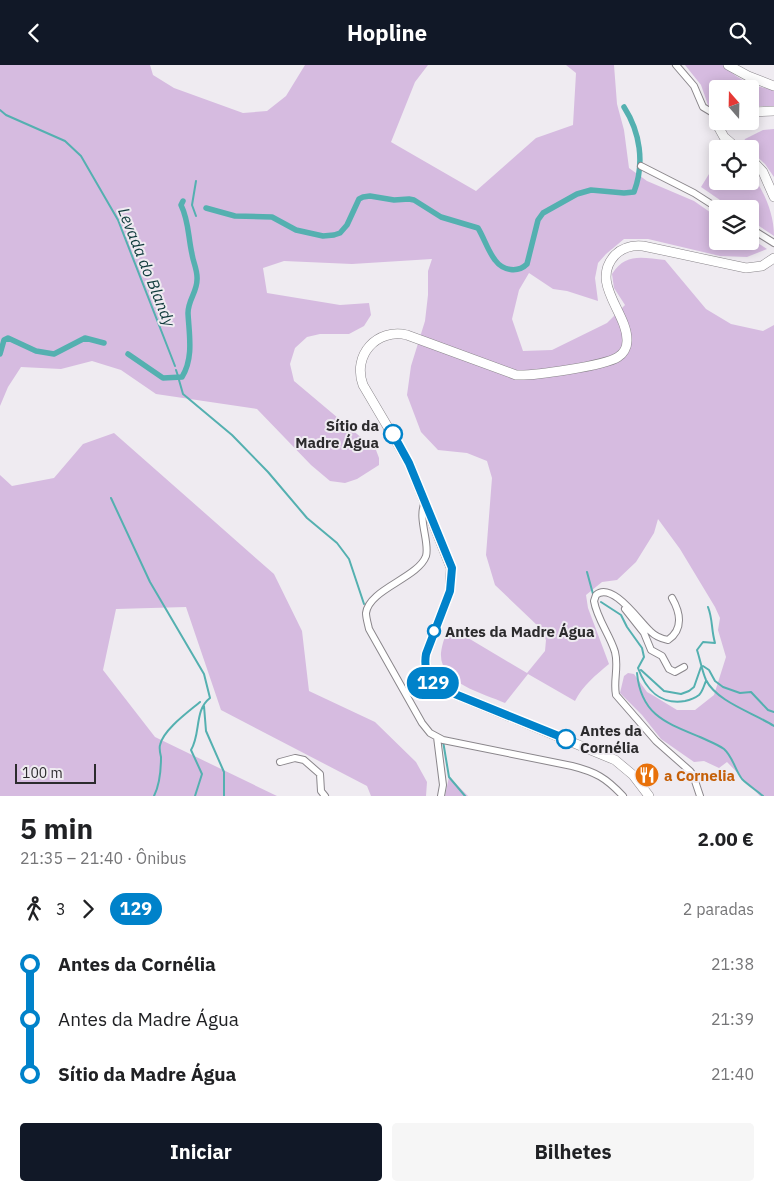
<!DOCTYPE html>
<html lang="pt">
<head>
<meta charset="utf-8">
<style>
  body { margin:0; font-family:"IBM Plex Sans",sans-serif; background:#f6f6f6; color:#202124; height:100vh; display:flex; flex-direction:column; font-size:19px; white-space:nowrap }
  * { box-sizing:border-box; margin:0 }
  p { font-size:16px; color:#757577 }
  .icon { flex:none; width:28px; height:28px; fill:none; stroke:currentColor; stroke-width:2; stroke-linecap:round; stroke-linejoin:round }
  .map { position:relative; height:731px; overflow:hidden }
  .sheet { display:flex; flex-direction:column; background:#fff; flex:1 }
  .sheet>* { flex:none }
  .badge { padding:0 10px; border-radius:16px; font-size:18px; line-height:32px }
  .needle { width:32px; rotate:340deg }
  .tools { position:absolute; left:709px; top:15px; display:grid; gap:10px }
  .tools a { display:grid; place-items:center; width:50px; height:50px; border-radius:5px; background:#fff; box-shadow:0 2px 12px #0003; font-size:25px }
  .scale { position:absolute; left:15px; bottom:12px; width:81px; box-sizing:border-box; padding-left:5px; border:2px solid #2c2b2d; border-top:0; font-size:14px; line-height:18px; white-space:nowrap; color:#2c2b2d; -webkit-text-stroke:4px #efebf1; paint-order:stroke }
  .map>.badge { position:absolute; translate:-50% -50%; box-shadow:0 0 0 2px #fff }
  .legs { display:flex; align-items:center; gap:8px; height:55px; padding:0 20px; font-size:16px }
  .legs p { margin-inline-start:auto }
  .headline { display:flex; align-items:center; justify-content:space-between; height:85px; padding:0 20px }
  h1 { font-size:28px; font-weight:800; line-height:38px }
  .button { display:flex; gap:10px; margin-top:auto; padding:10px 20px }
  .button a { flex:1; height:58px; border-radius:5px; background:#111827; color:#fff; font-size:20px; font-weight:800; line-height:58px; text-align:center }
  .button a+a { background:#f6f6f6; color:#202124 }
  ul { padding:0 20px; list-style:none }
  li { display:flex; align-items:center; gap:18px; height:55px; font-size:19px }
  li i { display:grid; place-items:center; width:8px; height:100%; margin:0 6px; background:currentColor }
  li i::after { content:''; width:12px; height:12px; margin:-6px; border:4px solid; border-radius:50%; background:#fff }
  li p { margin-inline-start:auto }
  li:first-child i { background:linear-gradient(#0000 50%,currentColor 0) }
  li:last-child i { background:linear-gradient(currentColor 50%,#0000 0) }
  header { display:flex; justify-content:space-between; align-items:center; height:65px; padding:0 20px; background:#111827; color:#fff; font-size:22px; font-weight:800 }
  .map>svg:first-child { display:block }
  .green { fill:#d6bbe0 }
  .lines { fill:none; stroke-linecap:round; stroke-linejoin:round }
  .stream { stroke:#54b0b0; stroke-width:2 }
  .canal { stroke:#54b0b0; stroke-width:5.5 }
  .minor-casing { stroke:#8a868b; stroke-width:8 }
  .secondary-casing { stroke:#8a868b; stroke-width:10 }
  .minor { stroke:#fff; stroke-width:6 }
  .secondary { stroke:#fff; stroke-width:9 }
  .line-1-casing { stroke:#fff; stroke-width:11 }
  .line-1 { stroke:#0082ca; stroke-width:8 }
  .stop-1-dot { fill:#fff; stroke:#0082ca; stroke-width:2.5 }
  .labels { text-anchor:middle; dominant-baseline:central; stroke-width:4; stroke-linejoin:round; paint-order:stroke }
  .stop-label { font-size:15px; font-weight:bold; fill:#2c2b2d; stroke:#efebf1; text-anchor:start }
  .food-label { font-size:15px; font-weight:bold; fill:#c56008; stroke:#efebf1; text-anchor:start }
  .water-label { font-size:16px; font-style:italic; fill:#0e3a3b; stroke:#efebf1 }
</style>
</head>
<body>
<header><svg class="icon" aria-label="back" viewBox="0 0 24 24"><path d="M15 5l-7 7 7 7"/></svg>Hopline<svg class="icon" aria-label="search" viewBox="0 0 24 24"><circle cx="10" cy="10" r="6"/><path d="M15 15l6 6"/></svg></header>
<div class="map">
<svg width="774" height="731" viewBox="0 0 774 731">
  <rect width="100%" height="100%" fill="#efebf1"/>
  <path class="green" d="M0,0h150l3,10 21,13 69,25 24,-2 19,-15 19,-31h123l-13,17 -24,60 85,49 60,-53 37,-13 3,-52 -10,-8h48l3,39 7,26 5,38 18,13 47,20 23,16 1,24h32v-3l17,11 -20,8 -27,-1 -72,-17h-24l-18,15 -8,9 -3,15 3,23 -31,-10 -14,-2 -24,-16 -10,17 -7,29 11,32 29,-1 55,-27 18,-18 -11,-17 -2,-14c14,-22 31,-16 53,-14l41,49 25,15 32,7 11,-6v471h-14l-33,-34 -8,6 -15,-7 -10,1 -33,-23 -19,-24 -22,-22 4,-17 4,-3 6,1 13,18 7,4 23,14h18l19,-15 12,-38 -8,-27 2,-12 -5,-11 -35,-58 -22,-30 -4,14 -18,29 -19,18 -15,2 -16,13 2,13 21,56c-13,11 -26,21 -34,37l-47,-27 -23,29c-22,-10 -66,-20 -64,-50 1,-9 5,-19 7,-27l79,47 18,-22 1,-11 -7,-13 -44,-42 -9,-30 6,-77 -5,-17 -20,-8 -29,-3 -17,-18 -14,-37 4,-29 14,-45 3,-26v-24l4,-12 -80,5 -68,-3 -21,7 4,25 73,12 29,-2 2,12 -7,11 -15,8h-29l-13,3 -12,11 -5,16 4,17 82,69 3,8v7l-22,14 -12,4 -15,-2 -19,-16 -54,-56 -101,-15 -35,-24 -29,-9 -31,8 -40,-2 -13,20 -8,19z
    M685,0h38c14,14 31,23 51,24v17h-24v-17h-32l-1,22 -9,-6 -7,-20z
    M774,64v48l-9,-13 -22,-20 2,-5 18,-9z
    M717,96l1,20h32v-9c14,19 24,41 24,64l-24,-16v-11h-17l-32,-22z
    M114,368l160,141 28,57 7,60 66,31 41,40 11,20 -1,14h-55l-4,-10 -146,-76 -35,-103 -70,2 -13,61 52,67 122,59h-277v-321l12,11 42,-8 29,-34z
    M449,712l19,19h-23z"/>
  <g class="lines">
    <path class="stream" d="M0,45l6,5 59,26 16,15 37,64 57,146
      M196,151l-4,-11 4,-24
      M176,305l2,6
      M179,315l4,14 49,41 36,37 39,46 30,25 12,16 15,45
      M111,433l39,84 54,92 6,24c-16,12 -9,36 -19,52l11,24 -7,22
      M587,507l6,22
      M601,537l20,13 6,12 15,21 2,9 -6,11c8,22 23,37 47,33 5,-1 10,-3 14,-6 4,-4 5,-10 7,-14
      M708,542c5,13 3,22 7,36l-12,-1 -6,8c3,9 5,21 9,30 11,22 48,33 68,46
      M703,601l6,4 6,11 8,6 17,6 11,-1 17,18 6,2
      M641,605l23,21 17,3 8,-3 5,-4 7,-20
      M637,608c4,42 29,50 63,64 8,4 17,7 24,12 9,8 11,21 18,30 6,6 14,11 21,17
      M204,641l2,25 18,41v24
      M443,676l6,36 16,19
      M154,731c6,-12 7,-26 7,-39 -1,-4 -2,-8 -1,-12 3,-15 28,-33 40,-43"/>
    <path class="canal" d="M206,143l29,8 37,1 24,13 27,6 11,-1 6,-2 7,-8 12,-26 4,-2 7,-1 24,4 15,-1 5,1 27,17 37,11c6,10 10,23 17,32 8,11 23,13 32,4l11,-44 5,-7 34,-19 14,-4 33,3 10,-1c11,-29 6,-60 -10,-85
      M0,289l4,-14 4,-2 28,13 18,3 31,-16 19,5
      M128,289l35,24 19,-1c12,-19 7,-43 6,-64 0,-13 9,-21 9,-33 1,-9 -4,-18 -5,-26 -4,-17 -3,-33 -11,-49l2,-4"/>
    <defs>
      <path id="minor" d="M676,0l18,21 9,21 15,9
        M641,101l53,27 25,16
        M750,163l24,15
        M425,437c-8,16 5,40 1,54 -8,22 -57,33 -60,57 0,5 2,11 3,16l53,94 8,10 13,7 129,26c24,6 34,12 51,30
        M672,533c8,14 12,31 -4,42 -6,-1 -13,-4 -18,-9 -11,-10 -38,-50 -54,-36l-2,6c3,18 16,34 21,51 4,15 -2,29 1,43l40,46 34,30 3,4 7,21
        M625,544l19,24 7,17 11,6 7,13 6,3 9,-5
        M437,672l6,48 -2,11
        M280,697l15,-4 9,2 16,14 1,17 4,5"/>
      <path id="secondary" d="M728,0l20,11 26,10
        M750,47l24,-1
        M721,56l-2,7 5,9 14,12
        M750,93l13,14 11,25
        M649,731l-16,-21 -18,-15 -170,-70c-15,-8 -22,-18 -19,-36l24,-63 1,-23 -42,-105 -46,-78c-11,-30 14,-57 44,-50l109,40c17,1 88,-9 102,-18 5,-3 9,-9 9,-16 1,-28 -38,-58 -12,-86 8,-8 18,-10 28,-9l103,22 16,-2 12,-8"/>
    </defs>
    <use href="#minor" class="minor-casing"/>
    <use href="#secondary" class="secondary-casing"/>
    <use href="#minor" class="minor"/>
    <use href="#secondary" class="secondary"/>
  </g>
  <g class="lines">
    <defs>
      <path id="line-1" d="M393,369l16,29 43,105 -2,23 -24,63c-3,18 4,28 19,36l121,49"/>
    </defs>
    <use href="#line-1" class="line-1-casing"/>
    <use href="#line-1" class="line-1"/>
  </g>
  <defs>
    <symbol id="restaurant-disc" viewBox="-11 -11 22 22"><circle r="9.5" fill="#e8710a" stroke="#efebf1"/><path d="M-5-6h1v4h1v-4h1v4h1v-4h1v5L-1.5 .5V6h-2V.5L-5-1ZM5-6V6H3V1.5H1.5Q1.5-4 5-6Z" fill="#fff"/></symbol>
  </defs>
  <g fill-rule="evenodd">
    <use href="#restaurant-disc" x="633" y="696" width="28" height="28"/>
  </g>
  <g class="stop-1-dot">
    <circle cx="393" cy="369" r="9"/>
    <circle cx="434" cy="566" r="6"/>
    <circle cx="566" cy="674" r="9"/>
  </g>
  <g class="labels">
    <g class="stop-label">
      <text x="379" y="360" text-anchor="end">Sítio da<tspan x="379" dy="17">Madre Água</tspan></text>
      <text x="445" y="566">Antes da Madre Água</text>
      <text x="580" y="665">Antes da<tspan x="580" dy="17">Cornélia</tspan></text>
    </g>
    <g class="food-label">
      <text x="664" y="710">a Cornelia</text>
    </g>
    <g class="water-label">
      <text transform="translate(147 202) rotate(68)">Levada do Blandy</text>
    </g>
  </g>
</svg>
<div class="tools">
<a><svg class="needle" viewBox="-14 -14 28 28"><path d="M0-13l5 13h-10z" fill="#e53935"/><path d="M0 13l5-13h-10z" fill="#757577"/></svg></a>
<a><svg class="icon" aria-label="locate" viewBox="0 0 24 24"><circle cx="12" cy="12" r="6"/><path d="M12 2v4M12 18v4M2 12h4M18 12h4"/></svg></a>
<a><svg class="icon" aria-label="layers" viewBox="0 0 24 24"><path d="M12 4l9 5-9 5-9-5zM3 14l9 5 9-5"/></svg></a>
</div>
<div class="scale">100 m</div>
<b class="badge" style="left:433px;top:618px;background:#0082ca;color:#fff">129</b>
</div>
<section class="sheet">
<div class="headline"><div><h1>5 min</h1><p>21:35 – 21:40 · Ônibus</p></div><b>2.00 €</b></div>
<div class="legs"><svg class="icon" aria-label="walk" viewBox="0 0 24 24"><circle cx="13" cy="4" r="2"/><path d="M13 8l-2 6 4 7M11 14l-3 7M7 12l3-4h3l4 4"/></svg>3<svg class="icon" aria-label="forward" viewBox="0 0 24 24"><path d="M9 5l7 7-7 7"/></svg><b class="badge" style="background:#0082ca;color:#fff">129</b><p>2 paradas</p></div>
<ul>
<li><i style="color:#0082ca"></i><b>Antes da Cornélia</b><p>21:38</p></li>
<li><i style="color:#0082ca"></i><span>Antes da Madre Água</span><p>21:39</p></li>
<li><i style="color:#0082ca"></i><b>Sítio da Madre Água</b><p>21:40</p></li>
</ul>
<div class="button"><a>Iniciar</a><a>Bilhetes</a></div>
</section>
</body>
</html>
